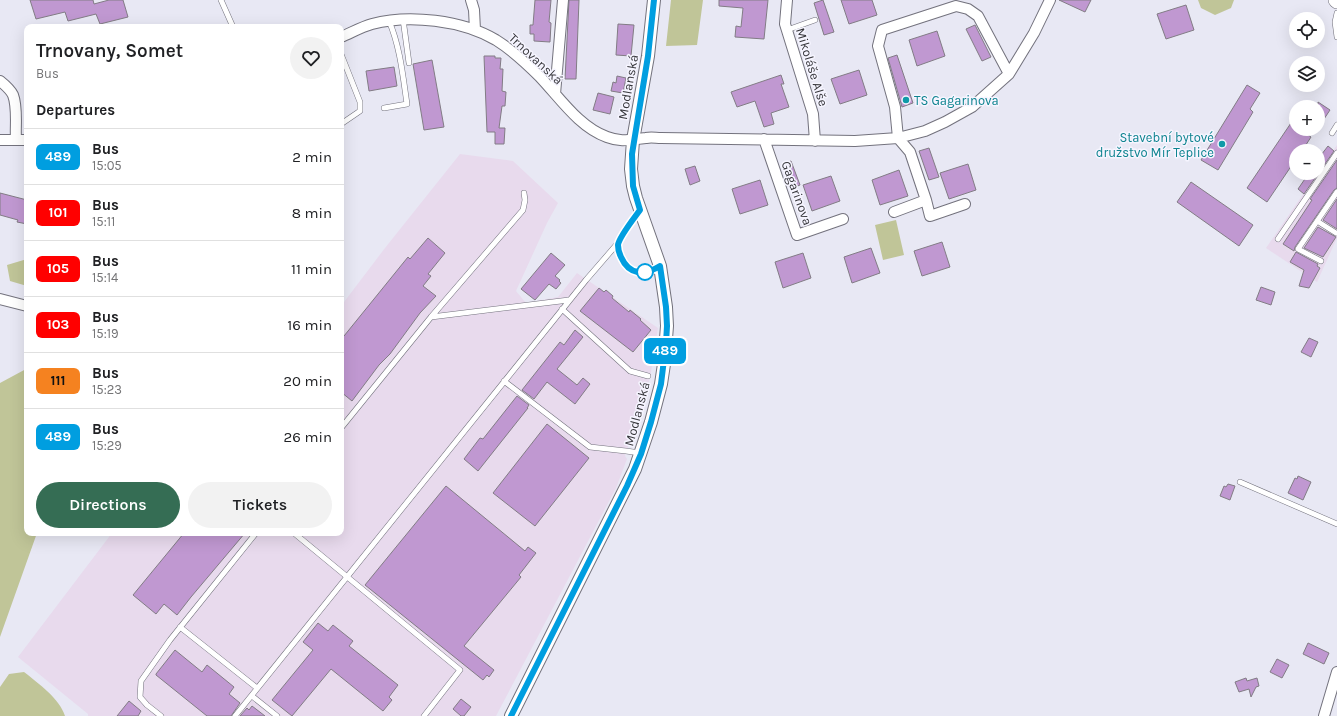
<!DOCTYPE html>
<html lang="en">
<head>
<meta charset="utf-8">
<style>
  body { margin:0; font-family:Karla,sans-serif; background:#f2f2f2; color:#202124; height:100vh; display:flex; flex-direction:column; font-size:15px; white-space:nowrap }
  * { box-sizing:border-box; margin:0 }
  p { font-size:13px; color:#757577 }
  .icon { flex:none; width:22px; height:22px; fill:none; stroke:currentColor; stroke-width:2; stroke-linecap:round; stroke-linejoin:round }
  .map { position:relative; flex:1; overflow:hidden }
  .panel { position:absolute; left:24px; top:24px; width:320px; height:512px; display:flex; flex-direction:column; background:#fff; border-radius:8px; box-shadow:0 4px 16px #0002 }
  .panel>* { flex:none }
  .badge { padding:0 8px; border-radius:6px; font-size:14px; line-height:26px }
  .controls { position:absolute; left:1289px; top:12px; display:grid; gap:8px }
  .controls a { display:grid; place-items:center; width:36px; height:36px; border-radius:50%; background:#fff; box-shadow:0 4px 16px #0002; font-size:20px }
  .map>.badge { position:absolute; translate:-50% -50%; box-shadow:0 0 0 2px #fff }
  h2 { padding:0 12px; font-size:15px; line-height:36px }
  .round { display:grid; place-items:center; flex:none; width:42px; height:42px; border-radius:21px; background:#f2f2f2 }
  .overview { display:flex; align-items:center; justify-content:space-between; height:68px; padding:0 12px }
  h1 { font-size:19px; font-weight:600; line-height:30px }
  .action { display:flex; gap:8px; margin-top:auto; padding:8px 12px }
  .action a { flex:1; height:46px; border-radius:24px; background:#356d54; color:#fff; font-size:16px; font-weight:600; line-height:46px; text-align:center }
  .action a+a { background:#f2f2f2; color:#202124 }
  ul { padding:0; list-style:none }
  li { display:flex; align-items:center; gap:12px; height:56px; padding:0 12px; border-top:1px solid #e0e0e0 }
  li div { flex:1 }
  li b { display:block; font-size:15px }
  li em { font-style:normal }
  li .badge { min-width:44px; font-weight:700; text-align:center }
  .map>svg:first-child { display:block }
  .industrial { fill:#e8daed }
  .green { fill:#c0c598 }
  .building { fill:#c098d1; stroke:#827c85 }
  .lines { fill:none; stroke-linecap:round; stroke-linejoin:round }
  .service-casing { stroke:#73727d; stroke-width:6 }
  .minor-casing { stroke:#73727d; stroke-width:12 }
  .tertiary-casing { stroke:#73727d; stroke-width:14 }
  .primary-casing { stroke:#73727d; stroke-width:16 }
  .service { stroke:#fff; stroke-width:5 }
  .minor { stroke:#fff; stroke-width:10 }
  .tertiary { stroke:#fff; stroke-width:12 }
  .primary { stroke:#fff; stroke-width:15 }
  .line-casing { stroke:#fff; stroke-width:9 }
  .line { stroke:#009ee0; stroke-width:6 }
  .culture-dot { fill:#0f9aa8; stroke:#f6f5ff; stroke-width:1.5 }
  .stop-dot { fill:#fff; stroke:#009ee0; stroke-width:2 }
  .labels { text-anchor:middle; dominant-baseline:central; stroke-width:3; stroke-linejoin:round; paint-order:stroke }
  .street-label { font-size:13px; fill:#36363b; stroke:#f6f5ff }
  .culture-label { font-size:13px; fill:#0d838f; stroke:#f6f5ff; text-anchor:start }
</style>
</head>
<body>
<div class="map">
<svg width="1337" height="716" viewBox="0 0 1337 716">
  <rect width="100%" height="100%" fill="#e8e8f4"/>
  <path class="industrial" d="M1337,145v93l-20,44 -51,-34z
    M460,154l53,7 45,42 -11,20 -31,68 10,12 32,-6 19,-24 81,55 -7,44 -14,63 -6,2 -6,19 2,3 -11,29 -120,228h-408v-2l-70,-57 94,-124h229v-227l44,-58z"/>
  <path class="green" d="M671,0h32l-6,45 -31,1z
    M1198,0h36l-3,8 -16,7 -14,-7z
    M896,220l8,35 -21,5 -8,-35z
    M27,259v27l-17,-5 -3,-16z
    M26,369l1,1v163h10l-37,104v-254z
    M24,672c14,11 36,27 41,44h-65v-29l9,-13z"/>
  <path class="building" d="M30,0h63l1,4 15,-4h14l5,17 -28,7 -4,-10 -28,7 -3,-9 -29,7z
    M535,0h16l-2,22 2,1 -1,19 -16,-1v-7h-4v-9h3z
    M569,0h10l-3,79h-11z
    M719,0h49l-4,39 -29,-2 1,-11 5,1 2,-19 -24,-2z
    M823,0l11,32 -10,3 -10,-32z
    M841,0h31l5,15 -28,9z
    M1059,0h32l-6,12z
    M1186,5l8,25 -28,9 -9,-25z
    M618,24l16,1 -3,31 -15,-1z
    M975,25l16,32 -9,4 -16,-32z
    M937,31l8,25 -28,10 -8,-26z
    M897,55l16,48 -11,4 -14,-49z
    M484,56h11v2h6l-1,11h3l-1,22 4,1 -1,14h-3l-3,22h6l-1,16h-9v-12h-8z
    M432,60l12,67 -20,3 -11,-66z
    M394,67l3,19 -28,5 -3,-20z
    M859,70l8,25 -27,9 -9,-25z
    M781,75l3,9h-3l8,23 -18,6 3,11 -10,3 -9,-26 -18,6 -6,-15z
    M617,76l9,2 -3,15 -12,-2 2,-9 3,1z
    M1247,85l13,8 -10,16 3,3 -35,58 -17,-10z
    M598,93l16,4 -4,17 -17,-4z
    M1318,102l12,8 -12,18z
    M1291,123l5,3v3h4l11,8 -9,14h-6v8l-29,43 -20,-14z
    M1328,146l6,5 -30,43 -6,-5 11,-16h9v-14z
    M929,148l10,29 -10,3 -10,-29z
    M1337,160v28l-3,2 -39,57 -1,4 -11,-7 29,-44 -2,-1z
    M791,161l9,24 -10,4 -8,-25z
    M968,164l8,26 -27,9 -9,-26z
    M695,166l5,15 -10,4 -5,-16z
    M899,170l9,26 -28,9 -8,-25z
    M831,176l9,25 -28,10 -9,-26z
    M760,180l8,25 -28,9 -8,-25z
    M1191,182l62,43 -14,21 -62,-44z
    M0,193l27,7v24l-10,-2 1,-2 -18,-5z
    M1337,199v30l-14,-9z
    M1318,227l18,10 -13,20 -19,-9z
    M428,238l17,15 -17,21 3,2 -8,10 13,10 -16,17 -30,41 -11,11 -27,36 -11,-9v-58l3,2 64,-79 2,2z
    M942,242l8,25 -28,9 -8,-25z
    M871,248l9,25 -28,10 -8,-26z
    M1296,252l22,12 -1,2 3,2 -11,20 -10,-2 5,-16 -14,-8z
    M551,253l14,12 -10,11 5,4 -1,1 2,2 -5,6 -7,-5 -14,16 -14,-11z
    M803,253l8,25 -28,10 -8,-26z
    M1261,287l14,5 -4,13 -15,-5z
    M599,288l5,4 2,-2 7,6 -1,2 17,14 1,-2 11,9 -1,1 11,10 -18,22 -53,-41z
    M575,330l8,7 -26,32 20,16 6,-7 7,6 -15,20 -28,-22 -13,17 -12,-9 38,-48 4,3z
    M1309,338l9,4 -7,15 -10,-5z
    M517,396l12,9 -2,3h1l-50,63 -14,-12 16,-21 3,1z
    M547,424l42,34 -54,68 -42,-33z
    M1298,476l13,6 -8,18 -15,-7 7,-15 2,1z
    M1228,484l7,2 -5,14 -10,-4 4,-10 2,1z
    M446,486l79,65 3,-4 8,6 -17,22 2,2 -57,69 30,24 -5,7 -2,-2 -4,5 -118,-95z
    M184,533h61l-54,64 -14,18 -13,-11 -8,10 -23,-19z
    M318,623l10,8 5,-6 20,16 -4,5 49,39 -9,12 3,3 -9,11 -52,-42 -39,47 -20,-16 41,-50 -10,-8z
    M1308,643l21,10 -5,11 -21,-10z
    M175,650l27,22 5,-7 27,22 -5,7 11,9 -9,13h-24l-51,-41v-1z
    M1277,659l12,6 -7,13 -12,-6z
    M1246,678l1,3 10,-3 2,8 -3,1 -5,10 -2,-8 -10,3 -4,-10z
    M461,699l10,8 -7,9h-3l-8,-7z
    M129,701l12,10 -3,5h-21z
    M252,706l13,10h-25l7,-8 2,2z"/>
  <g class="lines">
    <defs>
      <path id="service" d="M221,0l12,27
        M1337,13l-2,9 2,15
        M403,19l6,44
        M787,30l28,-10
        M341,54l19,48v9l-19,13
        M384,108l23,-4c-4,-27 -7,-58 -18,-83
        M1332,133l5,-8
        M1317,221l19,12
        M1278,239l59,-86
        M618,243c2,25 18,37 41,24
        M1321,261l-23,-12 39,-57
        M562,309l68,62 18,5
        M431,317l138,-17
        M504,381l86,66 36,4 14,2
        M341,428l90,-111 92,-107 2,-10 -1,-7
        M1240,482l97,42
        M294,533l166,137 -36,46
        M180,627l77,61
        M252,696l25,20
        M161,716l-14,-11 -7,-8 1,-16 29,-41 86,-107
        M235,716l351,-436 32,-37 21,-33"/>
      <path id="minor" d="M471,0l3,10 1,20
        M787,0l-2,24 28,90 2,27
        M341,37c10,-4 20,-10 31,-13 37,-10 90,-4 124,16 16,10 31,24 44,37 20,21 39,50 67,60 16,6 24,2 39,1 5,-1 10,0 15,0l194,3 43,-3 27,-7 20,-9 27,-15 37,-33 25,-41 16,-33
        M0,81c5,4 10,8 13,14 5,13 2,31 3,45
        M555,94l8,-94
        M764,139l33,96 46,-16
        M0,140h27
        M926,200l4,16 35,-12
        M894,212l32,-12 -16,-48 -12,-14 -3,-31 -17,-61 4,-16 74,-24 12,3 10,7 31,58
        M0,299l27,7
        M1324,716l13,-44"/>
      <path id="tertiary" d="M511,716l124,-247 16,-47 10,-38 3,-20 3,-38 -1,-19 -6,-41 -24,-68 -3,-12 -2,-17 2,-29 15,-84 6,-56"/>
      <path id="primary" d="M1336,0l1,1"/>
    </defs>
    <use href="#service" class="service-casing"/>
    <use href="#minor" class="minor-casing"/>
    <use href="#tertiary" class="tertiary-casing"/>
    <use href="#primary" class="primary-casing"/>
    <use href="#service" class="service"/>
    <use href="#minor" class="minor"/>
    <use href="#tertiary" class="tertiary"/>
    <use href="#primary" class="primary"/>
  </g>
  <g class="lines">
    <defs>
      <path id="line" d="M511,716l116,-230 14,-32 10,-32 10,-38 5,-41 1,-17 -1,-19 -6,-41c-16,10 -31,9 -39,-9 -2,-4 -3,-8 -3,-12 1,-8 17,-28 22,-35l-7,-24 -1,-32 16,-98 6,-56"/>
    </defs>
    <use href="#line" class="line-casing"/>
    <use href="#line" class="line"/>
  </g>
  <g class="culture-dot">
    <circle cx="906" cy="100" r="4"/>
    <circle cx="1222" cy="144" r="4"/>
  </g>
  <circle class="stop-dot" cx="645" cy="272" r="8"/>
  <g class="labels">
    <g class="street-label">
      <text transform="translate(536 59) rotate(43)">Trnovanská</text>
      <text transform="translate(812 67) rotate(73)">Mikoláše Alše</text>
      <text transform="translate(628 87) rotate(-80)">Modlanská</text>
      <text transform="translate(797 193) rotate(70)">Gagarinova</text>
      <text transform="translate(637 414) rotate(-75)">Modlanská</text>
    </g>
    <g class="culture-label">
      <text x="914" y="100">TS Gagarinova</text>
      <text x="1214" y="137" text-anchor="end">Stavební bytové<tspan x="1214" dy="15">družstvo Mír Teplice</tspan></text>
    </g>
  </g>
</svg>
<div class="controls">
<a><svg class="icon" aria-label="locate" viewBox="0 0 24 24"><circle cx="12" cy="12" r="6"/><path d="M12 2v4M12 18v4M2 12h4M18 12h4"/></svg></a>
<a><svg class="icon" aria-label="layers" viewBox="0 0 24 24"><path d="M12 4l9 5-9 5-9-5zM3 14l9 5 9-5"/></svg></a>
<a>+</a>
<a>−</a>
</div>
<b class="badge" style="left:665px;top:351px;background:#009ee0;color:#fff">489</b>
<section class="panel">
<div class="overview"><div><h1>Trnovany, Somet</h1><p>Bus</p></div><a class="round"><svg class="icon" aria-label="heart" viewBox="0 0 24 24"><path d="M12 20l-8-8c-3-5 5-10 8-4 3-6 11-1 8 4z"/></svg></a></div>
<h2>Departures</h2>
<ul>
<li><span class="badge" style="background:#009ee0;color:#fff">489</span><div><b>Bus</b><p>15:05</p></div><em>2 min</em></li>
<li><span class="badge" style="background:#f00;color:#fff">101</span><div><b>Bus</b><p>15:11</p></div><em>8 min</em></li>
<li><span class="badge" style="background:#f00;color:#fff">105</span><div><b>Bus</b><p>15:14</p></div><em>11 min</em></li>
<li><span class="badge" style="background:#f00;color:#fff">103</span><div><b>Bus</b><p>15:19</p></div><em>16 min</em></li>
<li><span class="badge" style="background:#f58220;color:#111">111</span><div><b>Bus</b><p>15:23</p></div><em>20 min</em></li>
<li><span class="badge" style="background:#009ee0;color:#fff">489</span><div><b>Bus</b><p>15:29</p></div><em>26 min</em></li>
</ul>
<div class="action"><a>Directions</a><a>Tickets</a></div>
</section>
</div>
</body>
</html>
